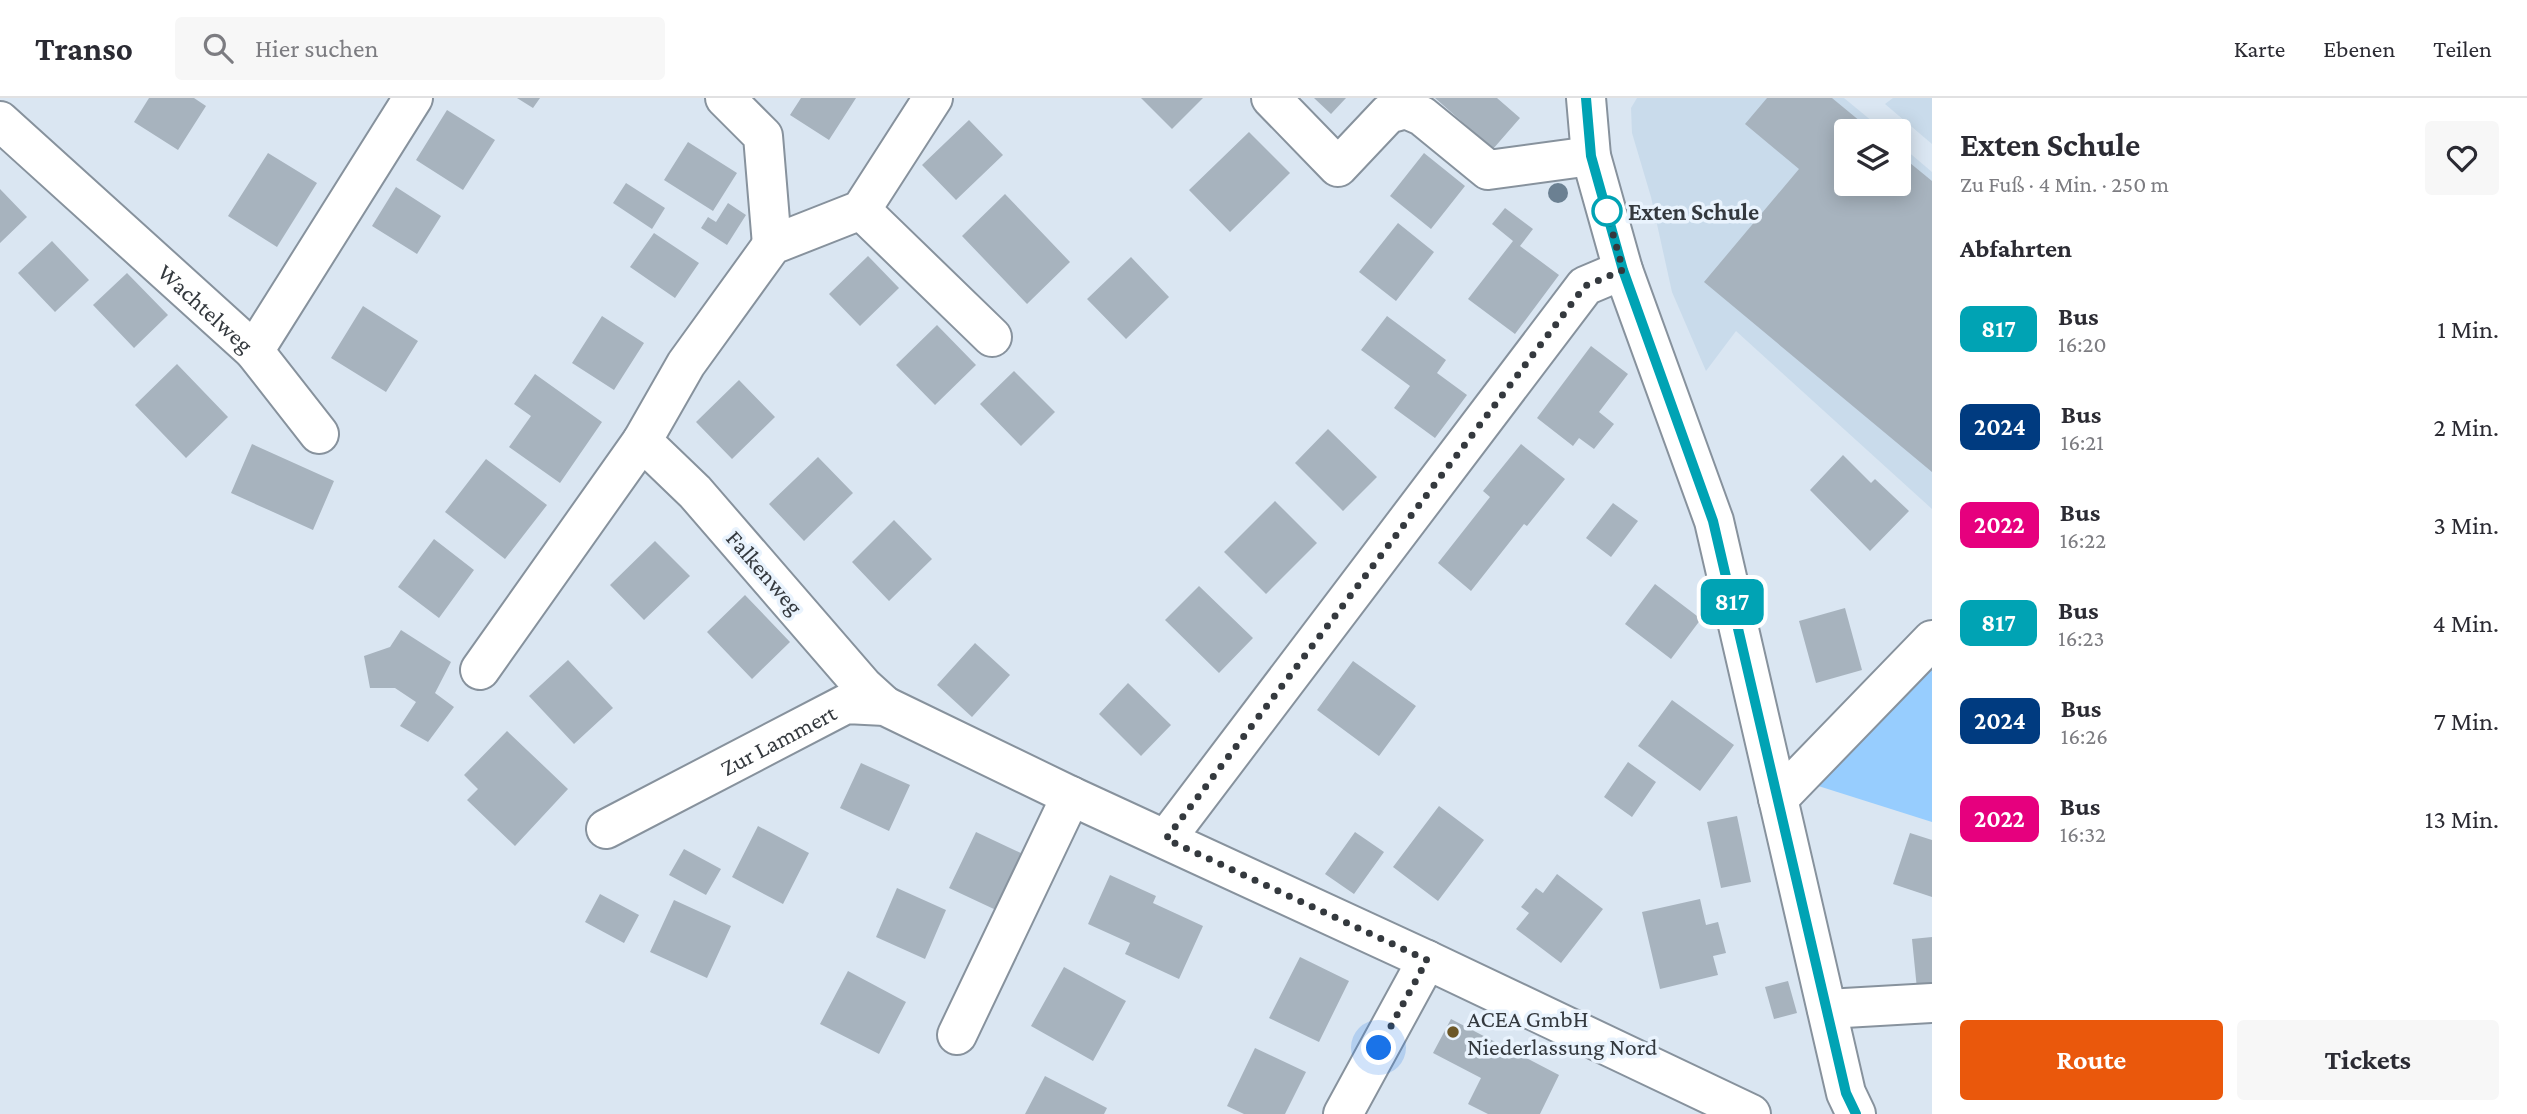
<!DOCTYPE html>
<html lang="de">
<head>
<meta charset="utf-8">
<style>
  body { margin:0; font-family:"Crimson Pro",serif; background:#f7f7f7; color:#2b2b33; height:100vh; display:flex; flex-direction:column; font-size:26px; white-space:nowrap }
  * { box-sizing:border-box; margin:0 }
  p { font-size:23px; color:#7c7c81 }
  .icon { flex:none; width:38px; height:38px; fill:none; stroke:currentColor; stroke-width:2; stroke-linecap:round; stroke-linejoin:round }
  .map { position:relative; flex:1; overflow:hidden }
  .panel { display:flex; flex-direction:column; background:#fff; width:595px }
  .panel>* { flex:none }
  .badge { padding:0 14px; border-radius:10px; font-size:24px; line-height:46px }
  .fabs { position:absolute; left:1834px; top:21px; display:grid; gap:14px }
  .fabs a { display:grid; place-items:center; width:77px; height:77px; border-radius:7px; background:#fff; box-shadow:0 4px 18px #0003; font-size:35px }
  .you { position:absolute; width:35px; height:35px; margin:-18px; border:5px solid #fff; border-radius:50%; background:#1a73e8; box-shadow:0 0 0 10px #1a73e833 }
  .map>.badge { position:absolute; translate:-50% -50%; box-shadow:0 0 0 4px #fff }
  h2 { padding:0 28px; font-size:26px; line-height:63px }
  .round { display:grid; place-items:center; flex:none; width:74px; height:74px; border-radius:7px; background:#f7f7f7 }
  .head { display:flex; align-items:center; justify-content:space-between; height:119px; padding:0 28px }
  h1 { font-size:33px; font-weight:700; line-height:52px }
  .action { display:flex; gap:14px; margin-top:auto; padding:14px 28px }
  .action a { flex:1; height:80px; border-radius:7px; background:#ea580c; color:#fff; font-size:28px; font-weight:700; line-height:80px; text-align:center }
  .action a+a { background:#f7f7f7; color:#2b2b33 }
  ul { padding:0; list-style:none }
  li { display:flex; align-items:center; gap:21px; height:98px; padding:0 28px }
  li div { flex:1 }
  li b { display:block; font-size:26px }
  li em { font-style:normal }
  li .badge { min-width:77px; font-weight:700; text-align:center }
  header { display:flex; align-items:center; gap:42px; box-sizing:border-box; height:98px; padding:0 35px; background:#fff; border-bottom:2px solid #e1e1e2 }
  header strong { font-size:33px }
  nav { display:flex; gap:38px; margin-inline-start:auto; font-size:24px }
  .search { width:490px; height:63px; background:#f7f7f7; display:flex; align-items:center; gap:18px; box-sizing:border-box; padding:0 24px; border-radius:7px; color:#7c7c81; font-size:26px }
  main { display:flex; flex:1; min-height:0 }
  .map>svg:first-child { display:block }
  .built { fill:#c9dbeb }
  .green { fill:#97cdfe }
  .building { fill:#a7b3be }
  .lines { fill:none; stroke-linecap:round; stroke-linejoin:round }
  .minor-casing { stroke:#87929d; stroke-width:42 }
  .major-casing { stroke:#87929d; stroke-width:42 }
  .minor { stroke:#fff; stroke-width:38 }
  .major { stroke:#fff; stroke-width:38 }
  .tree { fill:#6b8092 }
  .line-casing { stroke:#fff; stroke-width:16 }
  .line { stroke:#00a3b4; stroke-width:10 }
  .walk { stroke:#34393e; stroke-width:7; stroke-dasharray:0 12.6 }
  .stop-dot { fill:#fff; stroke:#00a3b4; stroke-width:3.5 }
  .poi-dot { fill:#6c5726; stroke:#e9f3fd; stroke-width:2.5 }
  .labels { text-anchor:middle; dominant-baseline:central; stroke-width:7; stroke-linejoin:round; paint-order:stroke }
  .stop-label { font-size:24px; font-weight:bold; fill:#34393e; stroke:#e9f3fd; text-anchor:start }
  .street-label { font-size:24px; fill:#34393e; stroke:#e9f3fd }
  .poi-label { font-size:24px; fill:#34393e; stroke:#e9f3fd; text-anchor:start }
</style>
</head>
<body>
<header>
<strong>Transo</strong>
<div class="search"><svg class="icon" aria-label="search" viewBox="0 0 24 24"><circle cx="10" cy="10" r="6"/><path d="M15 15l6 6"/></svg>Hier suchen</div>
<nav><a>Karte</a><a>Ebenen</a><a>Teilen</a></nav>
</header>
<main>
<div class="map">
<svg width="1932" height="1016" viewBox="0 0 1932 1016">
  <rect width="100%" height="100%" fill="#dae6f2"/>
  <path class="built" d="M1637,0h207l40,33h-38v53h53v-40l33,28v337l-196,-178 -30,40 -34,-79 -21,-95 -19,-64 -1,-25z
    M1893,0h39v46l-47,-40z"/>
  <path class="green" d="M1932,562v162l-120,-38z"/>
  <path class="building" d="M149,0h45l12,8 -28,44 -44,-28z
    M517,0h23l-7,10z
    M801,0h55l-27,42 -39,-25z
    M1141,0h62l-31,31z
    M1314,0h32l-15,16z
    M1435,0h62l23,20 -27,31z
    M1767,0h65l40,33h-26v53h53v-30l33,27v291l-228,-190 95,-113 -54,-45z
    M447,12l48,30 -32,50 -47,-30z
    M969,22l34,35 -47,45 -34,-35z
    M1249,34l41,41 -60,59 -41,-42z
    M688,44l49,31 -24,38 -49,-31z
    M268,55l49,30 -40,64 -49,-31z
    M1424,55l41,33 -34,43 -41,-33z
    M626,85l39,25 -13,21 -39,-26z
    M396,89l45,29 -24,38 -45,-28z
    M0,91l27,28 -27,26z
    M1005,96l65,68 -43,42 -65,-68z
    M728,105l18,12 -19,30 -26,-17 7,-11 8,5z
    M1505,110l28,21 -13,17 39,29 -44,59 -47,-35 45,-58 -21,-17z
    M1398,125l36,29 -38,49 -37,-29z
    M654,135l45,30 -24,35 -45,-31z
    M52,143l37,39 -34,32 -37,-39z
    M868,158l31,32 -39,38 -31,-32z
    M1131,159l38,40 -43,42 -39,-40z
    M127,175l41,42 -34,33 -41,-43z
    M363,208l55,35 -32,51 -55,-34z
    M602,218l42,27 -30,47 -42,-27z
    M1387,218l59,44 -9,13 30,22 -32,43 -41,-30 16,-22 -49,-36z
    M937,227l39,40 -41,40 -39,-40z
    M1591,248l37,28 -29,38 15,12 -20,25 -15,-11 -6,8 -36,-28z
    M177,266l51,53 -42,41 -51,-53z
    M1014,273l41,41 -34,34 -41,-42z
    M535,276l67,48 -42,61 -51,-36 22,-31 -17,-12z
    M739,282l36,37 -43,42 -36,-37z
    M1328,331l49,48 -34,34 -48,-48z
    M252,346l82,37 -21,49 -82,-37z
    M1521,346l44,35 -38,47 -3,-2 -53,67 -33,-28 52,-66 -7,-6z
    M1843,357l28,28 4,-4 34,32 -39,40 -60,-61z
    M818,359l35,36 -49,48 -35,-37z
    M486,361l61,46 -42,54 -60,-47z
    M1275,403l42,42 -51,51 -42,-42z
    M1613,405l25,18 -27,36 -25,-19z
    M894,422l38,39 -43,42 -37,-39z
    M434,441l40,31 -35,48 -41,-31z
    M655,443l35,35 -46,44 -34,-35z
    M1655,486l46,35 -30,40 -46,-35z
    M1199,488l54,52 -34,35 -54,-53z
    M745,497l45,47 -38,37 -45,-47z
    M1845,510l17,62 -46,13 -17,-62z
    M401,532l50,32 -16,31 19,14 -26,35 -28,-16 16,-24 -21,-14h-25l-6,-32 26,-9z
    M975,545l35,32 -38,42 -35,-32z
    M568,562l45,48 -39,36 -45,-48z
    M1353,563l63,45 -37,50 -62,-46z
    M1128,585l43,42 -30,31 -42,-42z
    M1672,602l62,45 -34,46 -62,-45z
    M507,633l61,58 -53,57 -48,-46 11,-11 -14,-14z
    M1628,664l28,20 -24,35 -28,-20z
    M861,665l49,22 -21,46 -49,-23z
    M1439,708l45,34 -46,61 -45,-34z
    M1737,718l14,66 -30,6 -14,-66z
    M758,728l51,27 -26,51 -51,-27z
    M976,734l47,22 -27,56 -47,-22z
    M1355,734l29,20 -30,42 -29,-20z
    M1910,735l22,7v57l-39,-13z
    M684,751l37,20 -15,26 -37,-20z
    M1557,776l46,35 -42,54 -45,-34 13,-16 -8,-6 15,-19 7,5z
    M1110,777l46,21 -3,7 50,23 -24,53 -54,-25 5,-11 -42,-19z
    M897,790l49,22 -21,49 -49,-22z
    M600,796l39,21 -15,28 -39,-21z
    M1700,801l6,26 12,-3 8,31 -13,3 5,19 -58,14 -18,-77z
    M674,802l57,26 -24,52 -57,-26z
    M1932,839v50l-15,2 -5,-50z
    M1300,859l49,24 -30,61 -50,-24z
    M1064,869l62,34 -33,60 -62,-35z
    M848,873l58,31 -27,52 -59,-30z
    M1788,883l9,32 -23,6 -9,-32z
    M1451,921l108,56 -19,39h-52l-20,-10 13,-26 -48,-25z
    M1255,950l51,24 -21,42h-41l-17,-8z
    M1045,978l62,32 -3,6h-79z"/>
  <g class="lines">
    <defs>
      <g id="minor">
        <path d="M725,0l38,38 9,109"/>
        <path d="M1271,0l67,69 50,-53 18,-5 16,7 66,54 103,-14"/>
        <path id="s1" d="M0,23l254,230 159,-253"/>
        <path d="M861,112l131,127"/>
        <path d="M254,253l65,83"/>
        <path d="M480,572l162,-229"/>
        <path d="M885,608l-22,-20 -168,-194 -53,-51 44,-77 86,-119 89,-35 72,-112"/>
        <path d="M1778,701l154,-159"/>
        <path id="s2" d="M606,731l240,-125 39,2 186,90 356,164 324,154"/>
        <path d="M1166,741l419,-553 38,-16"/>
        <path d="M1827,911l105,-6"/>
        <path d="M957,937l114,-239"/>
        <path d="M1343,1016l84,-154"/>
      </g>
      <path id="major" d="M1586,0l5,58 32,114 91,251 132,572 10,21"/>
    </defs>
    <use href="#minor" class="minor-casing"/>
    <use href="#major" class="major-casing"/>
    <use href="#minor" class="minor"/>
    <use href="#major" class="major"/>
  </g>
  <circle class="tree" cx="1558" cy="95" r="10"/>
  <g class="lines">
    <defs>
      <path id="line" d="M1586,0l5,58 32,114 90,251 133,572 10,21"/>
    </defs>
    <use href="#line" class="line-casing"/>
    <use href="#line" class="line"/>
    <path class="walk" d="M1379,950l48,-88 -261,-121 419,-553 38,-16 -19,-68 3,9"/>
  </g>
  <circle class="stop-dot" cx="1607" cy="113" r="14"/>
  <circle class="poi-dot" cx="1453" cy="934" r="7"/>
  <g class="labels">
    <g class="stop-label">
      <text x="1628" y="113">Exten Schule</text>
    </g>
    <g class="street-label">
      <text stroke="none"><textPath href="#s1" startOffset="278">Wachtelweg</textPath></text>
      <text transform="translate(765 474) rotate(49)">Falkenweg</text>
      <text stroke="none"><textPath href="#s2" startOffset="194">Zur Lammert</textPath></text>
    </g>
    <g class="poi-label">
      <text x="1467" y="920">ACEA GmbH<tspan x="1467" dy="28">Niederlassung Nord</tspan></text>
    </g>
  </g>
</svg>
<div class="fabs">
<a><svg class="icon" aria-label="layers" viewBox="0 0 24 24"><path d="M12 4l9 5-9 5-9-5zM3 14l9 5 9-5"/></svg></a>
</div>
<div class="you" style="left:1379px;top:950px"></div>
<b class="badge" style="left:1732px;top:504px;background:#00a3b4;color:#fff">817</b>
</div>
<section class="panel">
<div class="head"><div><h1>Exten Schule</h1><p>Zu Fuß · 4 Min. · 250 m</p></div><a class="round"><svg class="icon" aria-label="heart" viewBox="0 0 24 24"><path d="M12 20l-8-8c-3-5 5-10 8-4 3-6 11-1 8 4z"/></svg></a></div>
<h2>Abfahrten</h2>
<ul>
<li><span class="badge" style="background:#00a3b4;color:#fff">817</span><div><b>Bus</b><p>16:20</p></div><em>1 Min.</em></li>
<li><span class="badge" style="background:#003b80;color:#fff">2024</span><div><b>Bus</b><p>16:21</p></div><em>2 Min.</em></li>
<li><span class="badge" style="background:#e6007e;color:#fff">2022</span><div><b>Bus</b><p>16:22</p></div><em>3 Min.</em></li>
<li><span class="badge" style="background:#00a3b4;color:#fff">817</span><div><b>Bus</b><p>16:23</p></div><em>4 Min.</em></li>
<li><span class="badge" style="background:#003b80;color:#fff">2024</span><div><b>Bus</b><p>16:26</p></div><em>7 Min.</em></li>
<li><span class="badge" style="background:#e6007e;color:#fff">2022</span><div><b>Bus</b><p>16:32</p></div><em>13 Min.</em></li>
</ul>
<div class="action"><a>Route</a><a>Tickets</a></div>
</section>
</main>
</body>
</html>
